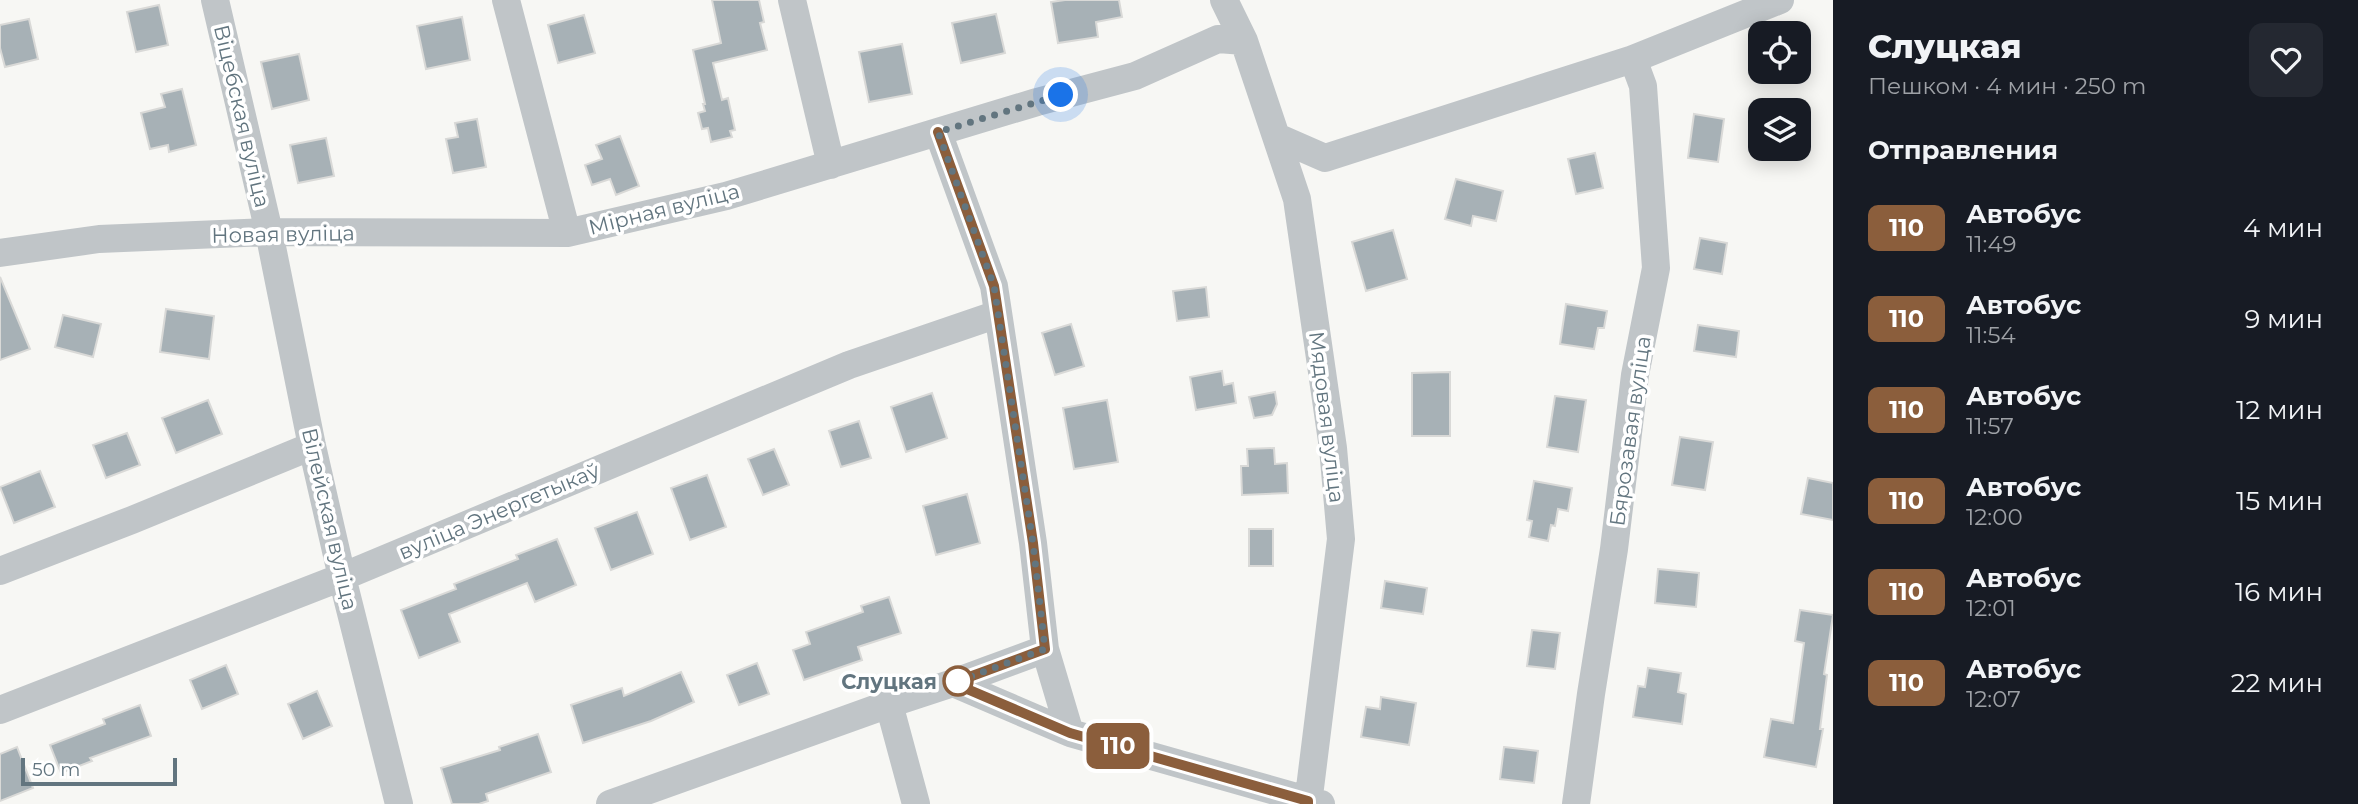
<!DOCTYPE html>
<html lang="ru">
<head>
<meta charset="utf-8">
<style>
  body { margin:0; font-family:Montserrat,sans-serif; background:#242831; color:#f1f3f6; height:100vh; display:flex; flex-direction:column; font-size:26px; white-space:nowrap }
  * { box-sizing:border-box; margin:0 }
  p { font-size:23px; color:#9ea1a6 }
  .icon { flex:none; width:38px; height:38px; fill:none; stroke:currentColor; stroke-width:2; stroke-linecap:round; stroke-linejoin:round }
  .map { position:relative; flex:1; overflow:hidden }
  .side { display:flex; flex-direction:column; background:#171b24; width:525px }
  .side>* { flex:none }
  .badge { padding:0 14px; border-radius:10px; font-size:24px; line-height:46px }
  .controls { position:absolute; left:1748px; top:21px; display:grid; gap:14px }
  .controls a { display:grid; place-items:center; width:63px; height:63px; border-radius:14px; background:#171b24; box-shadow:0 4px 18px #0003; font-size:35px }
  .scale { position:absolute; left:21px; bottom:18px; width:156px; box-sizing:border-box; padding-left:7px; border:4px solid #62757f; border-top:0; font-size:19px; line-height:24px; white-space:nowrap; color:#62757f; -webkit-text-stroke:5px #fff; paint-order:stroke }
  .you { position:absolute; width:35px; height:35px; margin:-18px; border:5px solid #fff; border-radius:50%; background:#1a73e8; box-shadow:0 0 0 10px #1a73e833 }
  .map>.badge { position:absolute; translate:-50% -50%; box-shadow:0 0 0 4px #fff }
  h2 { padding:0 35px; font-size:26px; line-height:63px }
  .round { display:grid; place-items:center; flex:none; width:74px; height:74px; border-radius:14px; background:#242831 }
  .head { display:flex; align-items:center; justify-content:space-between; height:119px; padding:0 35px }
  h1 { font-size:33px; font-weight:800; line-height:52px }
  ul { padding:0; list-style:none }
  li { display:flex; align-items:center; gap:21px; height:91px; padding:0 35px }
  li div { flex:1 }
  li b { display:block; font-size:26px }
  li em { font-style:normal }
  li .badge { min-width:77px; font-weight:700; text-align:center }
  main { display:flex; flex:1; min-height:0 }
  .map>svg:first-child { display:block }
  .building { fill:#a7b1b6; stroke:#d9d9d7; stroke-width:2 }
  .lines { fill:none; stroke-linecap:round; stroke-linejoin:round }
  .minor { stroke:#c0c5c8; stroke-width:28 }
  .line-casing { stroke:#fff; stroke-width:16 }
  .line { stroke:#8b5e3c; stroke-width:10 }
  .walk { stroke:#62757f; stroke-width:7; stroke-dasharray:0 12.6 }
  .stop-dot { fill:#fff; stroke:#8b5e3c; stroke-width:3.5 }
  .labels { text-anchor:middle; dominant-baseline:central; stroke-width:7; stroke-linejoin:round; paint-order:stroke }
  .street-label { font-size:21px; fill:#62757f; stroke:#fff }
  .stop-label { font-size:21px; font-weight:bold; fill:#62757f; stroke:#fff; text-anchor:end }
</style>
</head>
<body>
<main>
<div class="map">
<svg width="1833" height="804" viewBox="0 0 1833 804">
  <rect width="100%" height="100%" fill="#f7f7f4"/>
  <path class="building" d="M712,0h47l5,22 -4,1 7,27 -54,13 9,37 6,-2 7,32 -5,1 2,6 -21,5 -3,-14 -6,1 -4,-16 7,-2 -2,-7h2l-12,-54 28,-7z
    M1065,0h54l3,17 -26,5 2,15 -40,6 -7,-41z
    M159,5l9,40 -32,7 -9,-40z
    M996,14l9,39 -44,10 -9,-40z
    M584,15l11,38 -37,10 -10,-38z
    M462,17l8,43 -44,9 -9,-43z
    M29,19l9,40 -33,8 -5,-19v-23z
    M902,44l10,50 -43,8 -10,-50z
    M299,54l10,46 -37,9 -11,-47z
    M182,89l14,56 -27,7 -1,-7 -18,4 -9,-36 24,-6 -4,-13z
    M1694,114l30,5 -6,43 -30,-4z
    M477,119l9,48 -33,6 -7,-34 12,-2 -3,-14z
    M620,136l19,50 -23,9 -6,-16 -18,6 -7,-20 17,-6 -6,-14z
    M326,138l8,38 -36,7 -8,-38z
    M1595,153l8,35 -27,6 -8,-35z
    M1456,179l47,12 -7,30 -23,-5 -2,10 -26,-7z
    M1393,230l14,49 -41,12 -14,-49z
    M1700,238l27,5 -5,31 -28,-5z
    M0,277l30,72 -30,11z
    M1206,287l3,30 -32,4 -4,-30z
    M1566,304l41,7 -3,17h-6l-4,21 -34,-5z
    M166,309l48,7 -5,43 -49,-7z
    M63,315l38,9 -8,33 -38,-10z
    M1071,324l13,42 -29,9 -13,-42z
    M1698,325l41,6 -3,26 -42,-6z
    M1222,371l2,14 9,-2 3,20 -40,7 -6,-33z
    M1450,372v64h-38v-63z
    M1275,392l2,12 -5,11 -18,3 -5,-21z
    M932,393l15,45 -41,14 -15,-45z
    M1555,396l31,4 -8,52 -31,-5z
    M208,400l14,34 -46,19 -14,-35z
    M1107,400l11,62 -44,7 -11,-61z
    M859,421l12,37 -30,9 -12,-36z
    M127,433l13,32 -34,13 -13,-33z
    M1680,437l33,5 -8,48 -33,-5z
    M1274,448l1,16 12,-1 1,30 -46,2 -1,-29h7l-1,-17z
    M774,449l15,36 -26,10 -15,-36z
    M40,471l15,36 -41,16 -14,-36z
    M707,475l19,52 -36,13 -19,-52z
    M1808,478l25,5v37l-32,-6z
    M1534,481l38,7 -4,23 -10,-2 -3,17 -4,-1 -3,16 -19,-4 3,-16 -5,-1z
    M967,494l13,49 -44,12 -13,-49z
    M637,512l16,42 -42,16 -16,-42z
    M1249,529h24v37h-24z
    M557,539l19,46 -41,17 -8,-19 -78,31 11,28 -41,16 -18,-48 55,-21 -2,-5 64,-25 -2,-4z
    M1658,569l41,4 -3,34 -41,-4z
    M1385,581l42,7 -4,26 -42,-6z
    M889,597l12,36 -43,14 4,13 -58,20 -11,-30 17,-6 -4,-12 57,-20 -2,-6z
    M1800,610l33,5 -9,59 3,1 -7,54h3l-7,38 -52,-10 7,-38 22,4 11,-80 -9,-2z
    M1532,630l28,3 -5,36 -28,-3z
    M757,663l12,31 -30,11 -12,-30z
    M226,665l12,29 -36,15 -12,-29z
    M1648,668l33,5 -3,19 8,2 -4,30 -49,-7 5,-31 7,1z
    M681,672l13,30 -43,19 -68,22 -12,-38 51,-17 2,8z
    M317,691l15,35 -29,13 -15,-35z
    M1381,697l35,6 -7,42 -48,-8 5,-30 14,2z
    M140,705l11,31 -61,22 2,3 -31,12 -11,-28 55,-21 -2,-5z
    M538,734l13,38 -65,22 2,7 -9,3h-27l-11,-36 59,-18 -1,-3z
    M17,747l16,41 -33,13v-47z
    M1504,747l34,4 -4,32 -34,-4z"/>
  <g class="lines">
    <path class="minor" d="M215,0l54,232 43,214 30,131 57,227
      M506,0l61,233 159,-37 311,-94 98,-26 83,-37 26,2
      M792,0l39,165
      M1224,0l20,41 53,158 36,249 8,91 -33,265
      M938,132l56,154 39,257 12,106 25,84
      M1277,137l48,21 308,-99 147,-59
      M0,253l99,-14 170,-7 298,1
      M0,571l132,-51 180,-74
      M953,683l92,-34
      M889,704l27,100
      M0,710l342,-133 507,-212 149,-51
      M610,804l279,-100 64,-21 117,50 251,71
      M1576,804l15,-110 23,-145 21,-174 21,-107 -13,-182 -10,-27"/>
  </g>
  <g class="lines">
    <defs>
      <path id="line" d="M938,132l56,154 39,257 12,106 -92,34 117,50 238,68v3"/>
    </defs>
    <use href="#line" class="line-casing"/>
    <use href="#line" class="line"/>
    <path class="walk" d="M958,681l-5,2 92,-34 -12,-106 -39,-257 -56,-154 123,-37"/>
  </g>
  <circle class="stop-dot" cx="958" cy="681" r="14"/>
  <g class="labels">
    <g class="street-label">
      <text transform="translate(242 116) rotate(77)">Віцебская вуліца</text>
      <text transform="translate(664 209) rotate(-14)">Мірная вуліца</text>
      <text transform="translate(283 234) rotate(-1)">Новая вуліца</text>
      <text transform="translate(1327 417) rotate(83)">Мядовая вуліца</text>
      <text transform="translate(1630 431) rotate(-82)">Бярозавая вуліца</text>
      <text transform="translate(499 511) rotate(-23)">вуліца Энергетыкаў</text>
      <text transform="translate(330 519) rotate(77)">Вілейская вуліца</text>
    </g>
    <g class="stop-label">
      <text x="937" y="681">Слуцкая</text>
    </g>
  </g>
</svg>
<div class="controls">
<a><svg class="icon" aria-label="locate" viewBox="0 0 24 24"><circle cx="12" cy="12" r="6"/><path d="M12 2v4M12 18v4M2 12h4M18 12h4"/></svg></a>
<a><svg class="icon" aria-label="layers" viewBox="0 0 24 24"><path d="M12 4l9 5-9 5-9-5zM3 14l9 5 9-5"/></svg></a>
</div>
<div class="scale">50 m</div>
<div class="you" style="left:1061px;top:95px"></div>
<b class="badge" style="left:1118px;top:746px;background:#8b5e3c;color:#fff">110</b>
</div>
<section class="side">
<div class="head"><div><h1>Слуцкая</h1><p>Пешком · 4 мин · 250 m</p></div><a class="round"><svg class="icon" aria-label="heart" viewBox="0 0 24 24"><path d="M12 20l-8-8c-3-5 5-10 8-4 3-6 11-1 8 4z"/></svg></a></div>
<h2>Отправления</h2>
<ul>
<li><span class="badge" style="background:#8b5e3c;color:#fff">110</span><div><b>Автобус</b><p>11:49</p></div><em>4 мин</em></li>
<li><span class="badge" style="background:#8b5e3c;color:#fff">110</span><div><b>Автобус</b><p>11:54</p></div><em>9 мин</em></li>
<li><span class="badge" style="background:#8b5e3c;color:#fff">110</span><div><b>Автобус</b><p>11:57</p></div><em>12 мин</em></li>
<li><span class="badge" style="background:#8b5e3c;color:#fff">110</span><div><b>Автобус</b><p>12:00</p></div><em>15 мин</em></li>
<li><span class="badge" style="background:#8b5e3c;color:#fff">110</span><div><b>Автобус</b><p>12:01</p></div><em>16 мин</em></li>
<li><span class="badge" style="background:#8b5e3c;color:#fff">110</span><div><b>Автобус</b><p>12:07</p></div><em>22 мин</em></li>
</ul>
</section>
</main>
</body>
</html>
